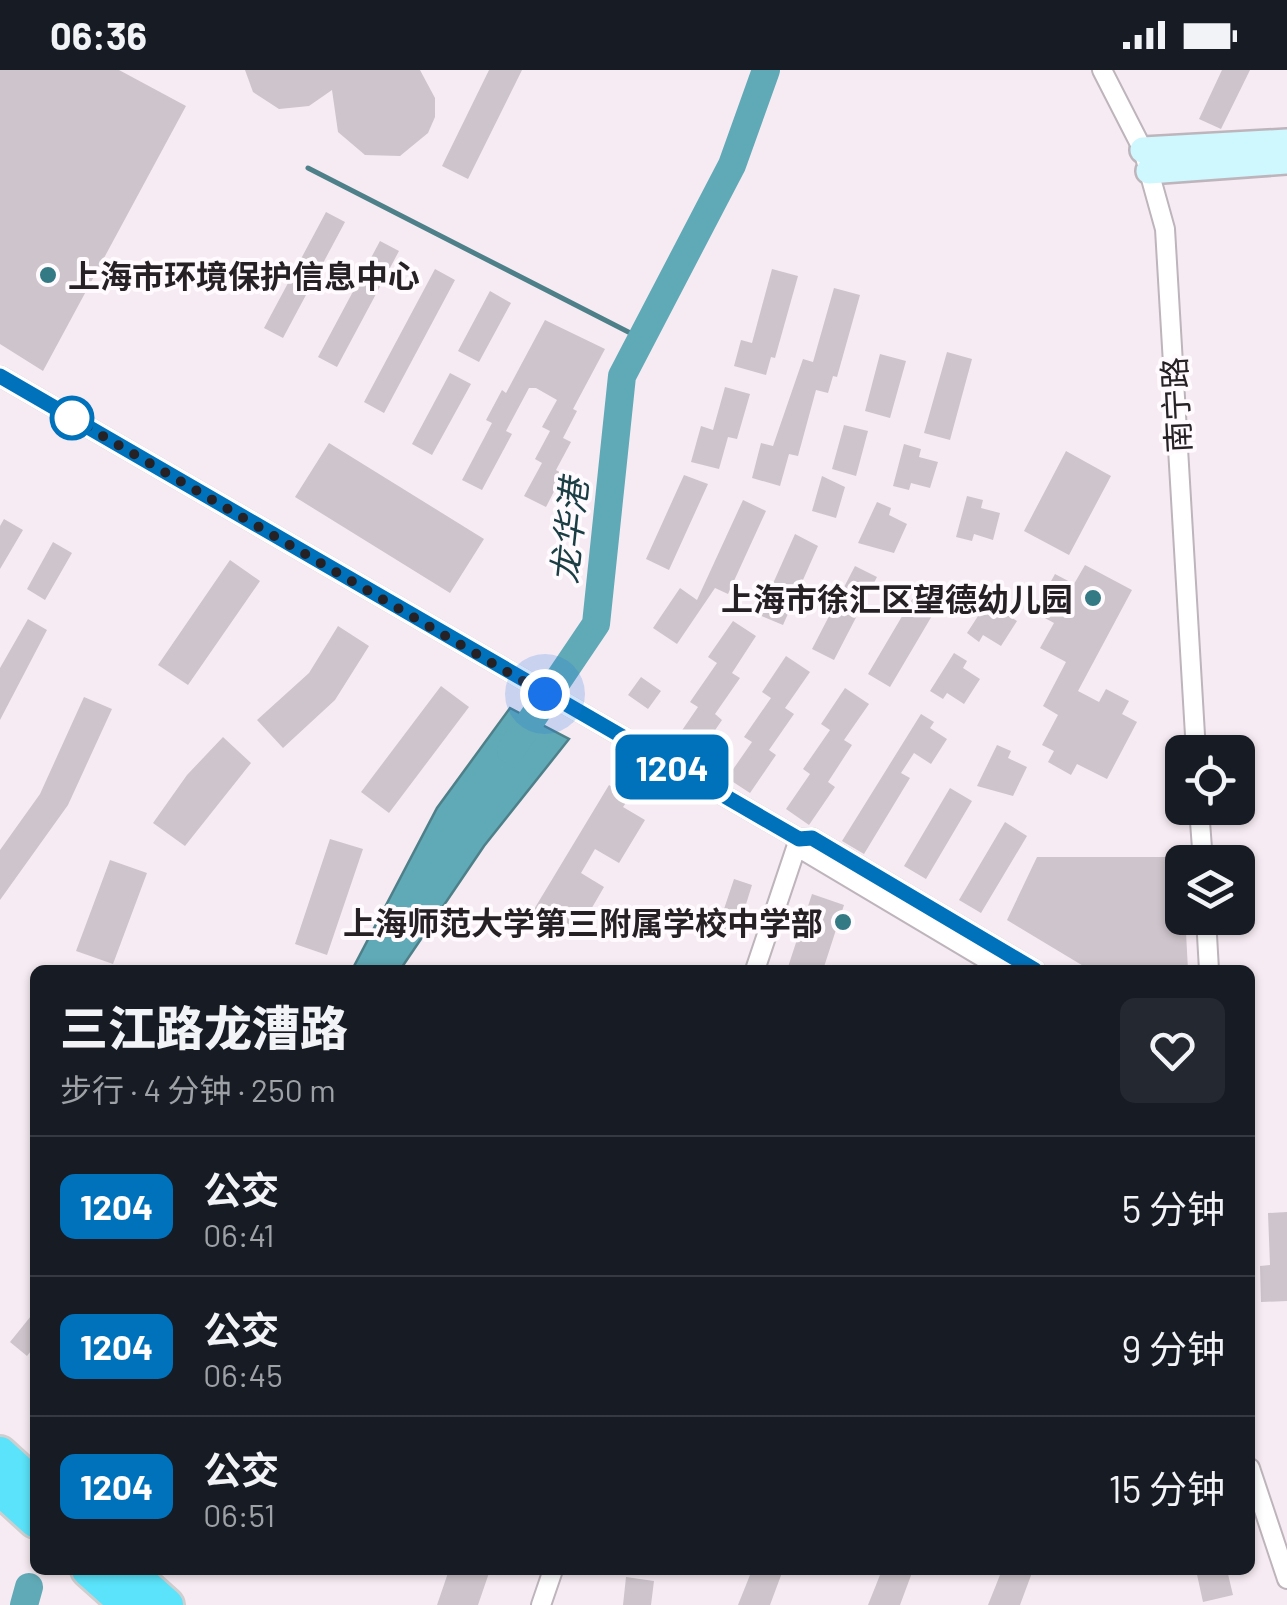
<!DOCTYPE html>
<html lang="zh">
<head>
<meta charset="utf-8">
<style>
  body { margin:0; font-family:Barlow,"Noto Sans SC",sans-serif; background:#242831; color:#f1f3f6; height:100vh; display:flex; flex-direction:column; font-size:38px; white-space:nowrap }
  * { box-sizing:border-box; margin:0 }
  p { font-size:32px; color:#9ea1a6 }
  .icon { flex:none; width:55px; height:55px; fill:none; stroke:currentColor; stroke-width:2; stroke-linecap:round; stroke-linejoin:round }
  .map { position:relative; flex:1; overflow:hidden }
  .panel { position:absolute; left:30px; top:895px; width:1225px; height:610px; display:flex; flex-direction:column; background:#171b24; border-radius:15px; box-shadow:0 2px 8px #0004 }
  .panel>* { flex:none }
  .badge { padding:0 20px; border-radius:15px; font-size:35px; line-height:65px }
  .fabs { position:absolute; left:1165px; top:665px; display:grid; gap:20px }
  .fabs a { display:grid; place-items:center; width:90px; height:90px; border-radius:15px; background:#171b24; box-shadow:0 2px 8px #0004; font-size:50px }
  .you { position:absolute; width:50px; height:50px; margin:-25px; border:8px solid #fff; border-radius:50%; background:#1a73e8; box-shadow:0 0 0 15px #1a73e833 }
  .map>.badge { position:absolute; translate:-50% -50%; box-shadow:0 0 0 5px #fff }
  .round { display:grid; place-items:center; flex:none; width:105px; height:105px; border-radius:15px; background:#242831 }
  .overview { display:flex; align-items:center; justify-content:space-between; height:170px; padding:0 30px }
  h1 { font-size:48px; font-weight:800; line-height:75px }
  ul { padding:0; list-style:none }
  li { display:flex; align-items:center; gap:30px; height:140px; padding:0 30px; border-top:2px solid #363941 }
  li div { flex:1 }
  li b { display:block; font-size:38px }
  li em { font-style:normal }
  li .badge { min-width:110px; font-weight:700; text-align:center }
  .status { display:flex; justify-content:space-between; align-items:center; height:70px; padding:0 50px; background:#171b24; direction:ltr }
  .status svg { height:28px; fill:currentColor }
  .map>svg:first-child { display:block }
  .water { fill:#60a9b6; stroke:#4e808a; stroke-width:2.5 }
  .lines { fill:none; stroke-linecap:round; stroke-linejoin:round }
  .stream { stroke:#4e808a; stroke-width:5 }
  .river { stroke:#60a9b6; stroke-width:28 }
  .building { fill:#cec4cb }
  .street-casing { stroke:#beb4bb; stroke-width:22 }
  .secondary-casing { stroke:#beb4bb; stroke-width:30 }
  .highway-casing { stroke:#cfcecf; stroke-width:38 }
  .street { stroke:#fff; stroke-width:18 }
  .secondary { stroke:#cef7fe; stroke-width:25 }
  .highway { stroke:#5ae3fa; stroke-width:32 }
  .line-casing { stroke:#fff; stroke-width:22 }
  .line { stroke:#0072bc; stroke-width:15 }
  .walk { stroke:#252124; stroke-width:10; stroke-dasharray:0 18 }
  .poi-dot { fill:#337a85; stroke:#fffafd; stroke-width:4 }
  .stop-dot { fill:#fff; stroke:#0072bc; stroke-width:5 }
  .labels { text-anchor:middle; dominant-baseline:central; stroke-width:8; stroke-linejoin:round; paint-order:stroke }
  .poi-label { font-size:32px; font-weight:bold; fill:#252124; stroke:#fffafd; text-anchor:end }
  .street-label { font-size:32px; fill:#252124; stroke:#fffafd }
  .water-label { font-size:35px; font-style:italic; fill:#1a3e44; stroke:#fffafd }
</style>
</head>
<body>
<div class="status"><b>06:36</b><svg viewBox="0 0 49 12"><path d="M0 12V9h3v3zM5 12V6h3v6zM10 12V3h3v9zM15 12V0h3v12zM26 1h20v11H26zM47 4h2v5h-2z"/></svg></div>
<div class="map">
<svg width="1287" height="1535" viewBox="0 0 1287 1535">
  <rect width="100%" height="100%" fill="#f6ebf2"/>
  <path class="water" d="M510,638l59,31 -85,107 -84,124h-48l85,-162z"/>
  <g class="lines">
    <path class="stream" d="M308,98l334,171"/>
    <path class="river" d="M511,680l85,-126 26,-248 110,-211 34,-95
      M24,1535l5,-18"/>
  </g>
  <path class="building" d="M0,0h119l67,36 -143,265 -43,-27z
    M245,0h175l15,28v19l-7,16 -28,23 -35,-1 -27,-23 -6,-42 -23,16 -30,3 -26,-17z
    M489,0h33l-54,109 -26,-13z
    M1222,0h28l-29,59 -22,-10z
    M326,142l19,10 -62,116 -19,-10z
    M380,171l19,10 -62,116 -19,-10z
    M435,199l20,11 -71,133 -20,-11z
    M772,199l26,7 -23,82 -4,-1 -5,18 -32,-9 7,-26 11,3z
    M834,218l26,7 -23,82 -4,-1 -5,17 -12,-3 -18,66 -9,-2 -9,32 -28,-8 9,-35 12,3 30,-87 10,3z
    M490,221l21,12 -32,59 -21,-11z
    M545,250l60,29 -32,60 4,2 -14,27 8,4 -15,28 7,4 -17,33 -22,-11 18,-33 -7,-4 15,-28 -8,-4 15,-27 -21,-12h-7l-23,43 6,3 -30,56 -20,-10 30,-57 -6,-3 16,-30 4,3z
    M947,282l25,7 -22,81 -26,-7z
    M880,284l26,7 -16,57 -25,-7z
    M450,303l21,11 -39,71 -20,-11z
    M725,317l25,7 -13,45 -9,-2 -9,32 -28,-7 10,-36 12,4z
    M844,355l24,6 -12,45 -24,-7z
    M329,373l155,96 -34,54 -155,-96z
    M904,374l17,5 -2,8 19,5 -8,26 -19,-5 -2,7 -16,-4z
    M1066,381l45,25 -42,79 -45,-24z
    M684,405l24,9 -39,86 -23,-11z
    M822,406l23,11 -9,31 -24,-7z
    M967,426l16,4 -2,8 19,5 -7,27 -19,-6 -2,7 -16,-4z
    M743,430l23,11 -38,83 -13,-6 -38,56 -24,-16 27,-40 17,12z
    M877,432l14,6 -2,7 18,9 -13,29 -36,-10z
    M4,449l19,11 -23,39v-43z
    M795,464l23,12 -35,79 -24,-10z
    M53,472l19,11 -27,47 -18,-11z
    M230,490l30,21 -72,104 -30,-20z
    M1085,495l47,25 -54,101 21,11 7,-13 23,12 -7,13 15,8 -30,57 -30,-15 -6,11 -23,-13 6,-11 -12,-6 16,-30 -15,-9 23,-44 -26,-14 14,-25 -20,-11 21,-38 19,10z
    M855,496l22,11 -43,83 -22,-11z
    M914,526l22,13 -46,78 -22,-13z
    M991,526l12,8 -4,6 18,11 -16,25 -18,-11 -4,7 -12,-9z
    M28,549l19,11 -47,90v-52z
    M733,551l23,15 -24,37 8,5 -25,36 7,6 -26,38 -22,-16 24,-35 -8,-5 27,-39 -9,-6z
    M338,556l31,20 -34,54 -52,48 -26,-28 52,-47z
    M954,583l13,8 -4,7 17,11 -16,25 -17,-11 -4,6 -13,-8z
    M786,586l24,16 -25,36 9,6 -25,36 7,5 -26,38 -23,-15 25,-36 -8,-5 27,-39 -9,-6z
    M641,607l20,14 -13,18 -20,-14z
    M441,616l28,21 -80,106 -28,-21z
    M845,618l24,16 -25,36 8,5 -24,37 7,5 -26,38 -23,-16 24,-35 -7,-5 27,-39 -9,-6z
    M84,627l28,12 -44,96 -68,95v-50l40,-56z
    M921,644l13,8 -4,6 17,11 -16,25 -17,-11 -13,20 9,5 -46,76 -22,-13z
    M223,667l28,26 -66,83 -32,-23 34,-48z
    M997,675l14,6 -3,7 19,9 -14,29 -36,-10z
    M609,715l21,12 -7,10 22,13 -26,43 -24,-14 -14,24 23,14 -25,43 -21,-12 -7,11 -21,-13z
    M950,718l22,13 -46,78 -22,-13z
    M1005,752l22,14 -46,77 -22,-13z
    M330,769l33,10 -36,106 -32,-11z
    M1037,787h145l6,113h-98l-83,-50z
    M110,790l37,13 -34,91 -37,-13z
    M734,809l18,6 -15,48 -19,-6z
    M812,824l32,11 -21,65h-36z
    M1287,1142v89l-26,1 -1,-36 10,-1 -2,-52z
    M35,1241v35l-8,10 -17,-14z
    M449,1500h41l-12,35h-41z
    M752,1500h31l-13,35h-32z
    M882,1500h31l-13,35h-32z
    M1002,1500h31l-13,35h-32z
    M1196,1500h31l6,25 -30,7z
    M626,1507l28,4 -3,24h-28z"/>
  <g class="lines">
    <defs>
      <path id="street" d="M1102,0l41,80 22,79 31,523
        M0,306l799,463 13,-1 223,132
        M1199,738l4,54
        M799,769l7,13 198,118
        M1206,848l3,52
        M755,900l44,-131
        M1250,1398l37,111
        M541,1535l12,-35"/>
      <path id="secondary" d="M1143,80l144,-8
        M1149,101l138,-10"/>
      <path id="highway" d="M0,1383l35,32
        M0,1419l35,32
        M88,1500l39,35
        M128,1500l39,35"/>
    </defs>
    <use href="#street" class="street-casing"/>
    <use href="#secondary" class="secondary-casing"/>
    <use href="#highway" class="highway-casing"/>
    <use href="#street" class="street"/>
    <use href="#secondary" class="secondary"/>
    <use href="#highway" class="highway"/>
  </g>
  <g class="lines">
    <defs>
      <path id="line" d="M0,306l799,463 13,-1 223,132"/>
    </defs>
    <use href="#line" class="line-casing"/>
    <use href="#line" class="line"/>
    <path class="walk" d="M72,348l473,276"/>
  </g>
  <g class="poi-dot">
    <circle cx="48" cy="205" r="10"/>
    <circle cx="1093" cy="528" r="10"/>
    <circle cx="843" cy="852" r="10"/>
  </g>
  <circle class="stop-dot" cx="72" cy="348" r="20"/>
  <g class="labels">
    <g class="poi-label">
      <text x="68" y="205" text-anchor="start">上海市环境保护信息中心</text>
      <text x="1073" y="528">上海市徐汇区望德幼儿园</text>
      <text x="823" y="852">上海师范大学第三附属学校中学部</text>
    </g>
    <g class="street-label">
      <text transform="translate(1175 335) rotate(-93)">南宁路</text>
    </g>
    <g class="water-label">
      <text transform="translate(568 461) rotate(-84)">龙华港</text>
    </g>
  </g>
</svg>
<div class="fabs">
<a><svg class="icon" aria-label="locate" viewBox="0 0 24 24"><circle cx="12" cy="12" r="6"/><path d="M12 2v4M12 18v4M2 12h4M18 12h4"/></svg></a>
<a><svg class="icon" aria-label="layers" viewBox="0 0 24 24"><path d="M12 4l9 5-9 5-9-5zM3 14l9 5 9-5"/></svg></a>
</div>
<div class="you" style="left:545px;top:624px"></div>
<b class="badge" style="left:672px;top:697px;background:#0072bc;color:#fff">1204</b>
<section class="panel">
<div class="overview"><div><h1>三江路龙漕路</h1><p>步行 · 4 分钟 · 250 m</p></div><a class="round"><svg class="icon" aria-label="heart" viewBox="0 0 24 24"><path d="M12 20l-8-8c-3-5 5-10 8-4 3-6 11-1 8 4z"/></svg></a></div>
<ul>
<li><span class="badge" style="background:#0072bc;color:#fff">1204</span><div><b>公交</b><p>06:41</p></div><em>5 分钟</em></li>
<li><span class="badge" style="background:#0072bc;color:#fff">1204</span><div><b>公交</b><p>06:45</p></div><em>9 分钟</em></li>
<li><span class="badge" style="background:#0072bc;color:#fff">1204</span><div><b>公交</b><p>06:51</p></div><em>15 分钟</em></li>
</ul>
</section>
</div>
</body>
</html>
